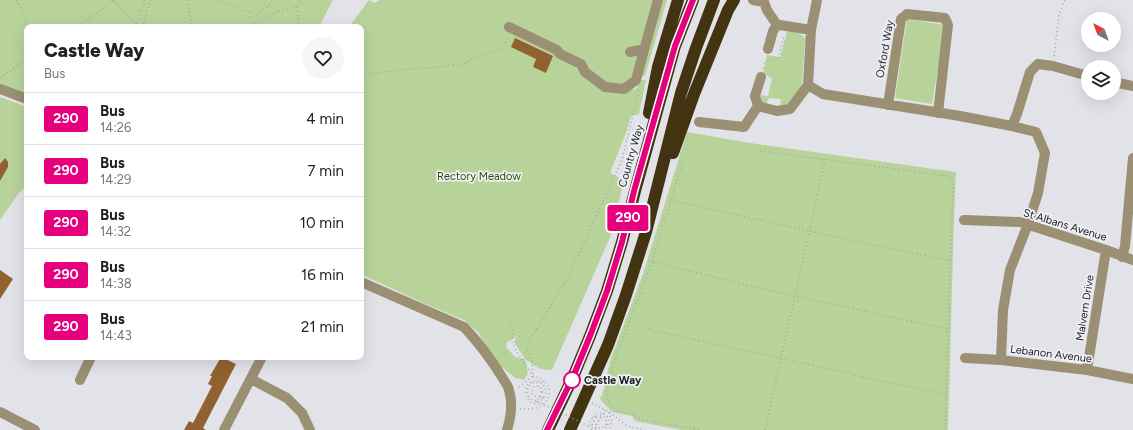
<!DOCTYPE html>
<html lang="en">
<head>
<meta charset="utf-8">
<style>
  body { margin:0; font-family:Figtree,sans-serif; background:#f6f6f6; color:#222; height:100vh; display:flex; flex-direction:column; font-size:15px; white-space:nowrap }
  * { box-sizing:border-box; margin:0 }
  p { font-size:13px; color:#767676 }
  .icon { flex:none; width:22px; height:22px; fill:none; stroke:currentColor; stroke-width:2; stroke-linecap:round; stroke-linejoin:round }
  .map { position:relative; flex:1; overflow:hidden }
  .drawer { position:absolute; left:24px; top:24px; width:340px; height:336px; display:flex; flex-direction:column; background:#fff; border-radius:8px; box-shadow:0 4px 16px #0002 }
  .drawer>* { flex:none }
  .badge { padding:0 8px; border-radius:3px; font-size:14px; line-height:26px }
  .needle { width:26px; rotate:319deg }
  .controls { position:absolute; left:1081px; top:12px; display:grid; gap:8px }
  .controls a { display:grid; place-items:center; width:40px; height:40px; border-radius:50%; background:#fff; box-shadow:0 4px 16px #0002; font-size:20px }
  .map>.badge { position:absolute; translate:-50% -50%; box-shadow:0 0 0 2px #fff }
  .round { display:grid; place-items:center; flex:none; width:42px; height:42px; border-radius:21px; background:#f6f6f6 }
  .overview { display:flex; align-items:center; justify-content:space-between; height:68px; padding:0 20px }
  h1 { font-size:19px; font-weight:800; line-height:30px }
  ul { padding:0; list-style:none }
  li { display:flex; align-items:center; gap:12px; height:52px; padding:0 20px; border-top:1px solid #e0e0e0 }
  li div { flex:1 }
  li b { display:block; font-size:15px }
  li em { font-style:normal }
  li .badge { min-width:44px; font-weight:700; text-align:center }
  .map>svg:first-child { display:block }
  .green { fill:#b7d39a; fill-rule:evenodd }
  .building { fill:#91622f }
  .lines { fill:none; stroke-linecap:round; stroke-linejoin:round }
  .path { stroke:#a3a4a8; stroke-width:1.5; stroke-dasharray:1 3; stroke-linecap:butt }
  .minor { stroke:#9b8f74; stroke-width:10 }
  .highway { stroke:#423411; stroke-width:12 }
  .path-bridge { stroke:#a3a4a8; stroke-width:1.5; stroke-dasharray:1 3; stroke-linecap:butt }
  .line-casing { stroke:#fff; stroke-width:9 }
  .line { stroke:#e6007e; stroke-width:6 }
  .stop-dot { fill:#fff; stroke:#e6007e; stroke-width:2 }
  .labels { text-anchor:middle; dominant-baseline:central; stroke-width:3.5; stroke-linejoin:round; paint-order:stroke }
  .street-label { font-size:11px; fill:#1c1d1e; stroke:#eff0f5 }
  .park-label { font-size:11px; fill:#324d08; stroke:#eff0f5 }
  .stop-label { font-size:11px; font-weight:bold; fill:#1c1d1e; stroke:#eff0f5; text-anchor:start }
</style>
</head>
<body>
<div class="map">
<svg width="1133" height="430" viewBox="0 0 1133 430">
  <rect width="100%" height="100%" fill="#e2e3e8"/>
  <path class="green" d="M0,0h333l-14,27h-292v69l-27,-10z
    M369,0l5,3 6,-3h287l-22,76 -10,-1 -3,14h4l4,-9h6l-7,34 -8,2 -4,14 -17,43 14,7 -13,55 -59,135 -12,-1 -15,-10 3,15 -4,6 -9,-2 -26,-22 -10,-23 -15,-13 -41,-17 -62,-29v-247h-12zM517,336l-3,6 11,17 -10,-2 -9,-10 1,-5z
    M907,19l38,6 -13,79 -37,-6z
    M787,31c6,1 15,1 18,8l-3,46 -16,20 -6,2 1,-8 -12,-1 -3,7 -5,-4v-6l7,1 4,-18 -9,-4 4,-19 13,2z
    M0,97l27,10v78l-8,8 -19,27z
    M687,132l63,11 206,29c-4,86 -5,172 -8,258h-267l-46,-9 -3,-5 -20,-4 -12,-13 4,-10 6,-28 33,-87z"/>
  <path class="building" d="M515,38l38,18 -7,17 -13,-6 3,-8 -25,-12z
    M5,158l3,4v5l-8,14v-17z
    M0,270l13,9 -13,20z
    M221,357l15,7 -33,64 3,2h-22l5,-9 4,2 1,-2 18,-35 -4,-2 4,-8h-2z"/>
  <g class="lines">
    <path class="path" d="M17,0l12,27
      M113,0l23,24
      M187,0l5,27
      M219,0l25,11 13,3 13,-9 3,-5
      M297,7l2,20
      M76,27l39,-27
      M135,27l10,-27
      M142,27l9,-27
      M252,27l2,-4 25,-12 18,-4 2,-7
      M1054,56l5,-40 6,-16
      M763,68l2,-6 13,-4 6,-23
      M361,75l47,-6 21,-1 38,-5 10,-7 25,-7 6,-11
      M0,78l27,-19
      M760,151l190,25 3,6 -8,248
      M682,164l-30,98 142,34 154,33
      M670,200l139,31 141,30
      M652,262l-42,111 -2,15 -1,11 5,8 6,4 17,4 5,4 60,11
      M509,323l4,6 -1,13 5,10 16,24 9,3 2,1 -1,2
      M648,329l298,66
      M519,387l14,-11 -1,-15 -5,-11 4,-12 36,-59 55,-119 17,-70
      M542,392v-3l-3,-3 -5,1 -3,5 2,3 13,4
      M536,401c-16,-5 -8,-24 7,-17l3,7 -1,4
      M592,403l17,9 18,14 18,4
      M520,409c5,0 10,0 16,-1 14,-5 17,-18 8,-28
      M609,412v2c3,5 4,10 0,16
      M596,417l-5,10 6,3
      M596,428l-1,-1 10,-17
      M592,430c-4,-5 -2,-8 1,-13
      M765,430l60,-269"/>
    <path class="minor" d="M753,0l11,2 3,8 10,15
      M817,0l-6,30 -3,55 15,9 137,22 52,10 24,6 9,21 -7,40 -10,31 -18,46 -7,40 -2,50
      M509,27l48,23 3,4 21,10 4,8 20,15 19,2 12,-9 8,-30
      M768,49l5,-18 4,-6h3l31,5
      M630,52l11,-2h3l14,-50
      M761,77l-6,19 3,10 19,5 13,-2 18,-24
      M1114,82l19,4
      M0,89l27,10
      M888,105l13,-86 6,-5 38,4 3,7 -10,88
      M699,122l45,5 14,-21
      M1012,126l5,-12 13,-42 8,-8 15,2 35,10
      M964,220l56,2 86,28 27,10
      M1122,257l3,-11 8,-88
      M361,282l103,45c14,15 27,32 38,50 2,4 6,8 7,13 4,13 2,27 -2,40
      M965,358l36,2 86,10 46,9
      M1087,370l19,-120
      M251,379l36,19 15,15 8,17
      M80,380l11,-23
      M0,412l35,18
      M224,430l38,-73"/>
    <path class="highway" d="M649,113l9,-46 20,-67
      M673,153l21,-59 34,-84 6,-10
      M548,430l25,-53 17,-41 17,-45 15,-49 13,-51 40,-145 18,-46
      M570,430l38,-85 18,-50 20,-63 35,-139 15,-45 18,-48"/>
    <path class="path-bridge" d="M543,382c-16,-6 -25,12 -10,22 6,-1 9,-4 12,-9
      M542,392l-1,4 -5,5 55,26
      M593,417c10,-11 22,3 11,13
      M596,417l3,-1h4c3,3 3,5 3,9 -4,3 -6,3 -10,3"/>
  </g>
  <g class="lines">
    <defs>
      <path id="line" d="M547,430l26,-53 17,-41 17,-45 15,-49 12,-51 41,-145 18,-46"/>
    </defs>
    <use href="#line" class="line-casing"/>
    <use href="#line" class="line"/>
  </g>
  <circle class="stop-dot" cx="572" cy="380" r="8"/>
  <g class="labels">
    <g class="street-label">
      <text transform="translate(885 49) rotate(-80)">Oxford Way</text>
      <text transform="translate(631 156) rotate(-74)">Country Way</text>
      <text transform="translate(1065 225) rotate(17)">St Albans Avenue</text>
      <text transform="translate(1085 308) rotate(-81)">Malvern Drive</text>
      <text transform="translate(1051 354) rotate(7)">Lebanon Avenue</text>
    </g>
    <g class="park-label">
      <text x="479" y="176">Rectory Meadow</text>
    </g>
    <g class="stop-label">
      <text x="584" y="380">Castle Way</text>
    </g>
  </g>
</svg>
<div class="controls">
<a><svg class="needle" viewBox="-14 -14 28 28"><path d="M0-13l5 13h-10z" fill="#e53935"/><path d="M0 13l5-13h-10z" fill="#767676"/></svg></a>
<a><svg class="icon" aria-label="layers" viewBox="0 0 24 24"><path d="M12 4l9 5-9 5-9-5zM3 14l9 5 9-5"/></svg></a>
</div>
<b class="badge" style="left:628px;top:218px;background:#e6007e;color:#fff">290</b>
<section class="drawer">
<div class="overview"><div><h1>Castle Way</h1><p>Bus</p></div><a class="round"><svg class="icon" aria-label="heart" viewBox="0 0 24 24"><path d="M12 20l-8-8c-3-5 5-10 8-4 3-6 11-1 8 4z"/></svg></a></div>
<ul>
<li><span class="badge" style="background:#e6007e;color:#fff">290</span><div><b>Bus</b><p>14:26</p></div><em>4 min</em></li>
<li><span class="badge" style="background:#e6007e;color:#fff">290</span><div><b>Bus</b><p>14:29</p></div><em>7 min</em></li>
<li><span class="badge" style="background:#e6007e;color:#fff">290</span><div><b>Bus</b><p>14:32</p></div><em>10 min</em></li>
<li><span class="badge" style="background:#e6007e;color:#fff">290</span><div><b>Bus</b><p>14:38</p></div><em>16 min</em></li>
<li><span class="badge" style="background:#e6007e;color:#fff">290</span><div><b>Bus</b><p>14:43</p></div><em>21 min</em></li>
</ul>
</section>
</div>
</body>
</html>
